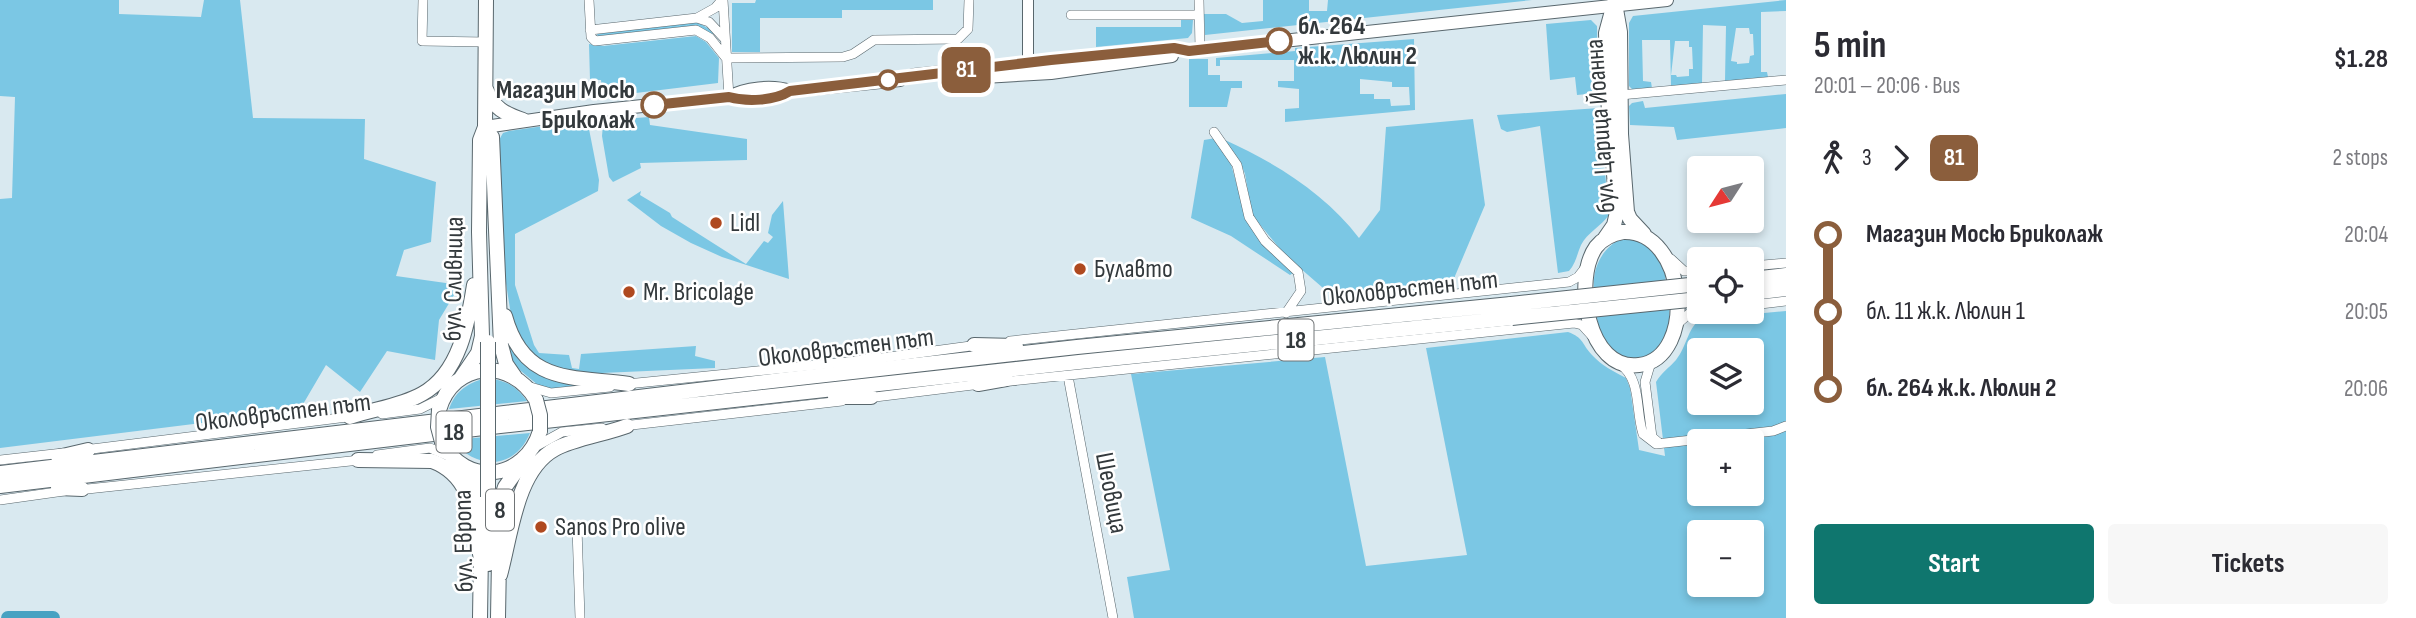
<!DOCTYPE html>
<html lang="en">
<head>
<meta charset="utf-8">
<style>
  body { margin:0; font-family:"Sofia Sans Condensed",sans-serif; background:#f7f7f7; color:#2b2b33; height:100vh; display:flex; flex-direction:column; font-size:26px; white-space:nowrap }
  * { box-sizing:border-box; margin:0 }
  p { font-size:23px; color:#7c7c81 }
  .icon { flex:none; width:38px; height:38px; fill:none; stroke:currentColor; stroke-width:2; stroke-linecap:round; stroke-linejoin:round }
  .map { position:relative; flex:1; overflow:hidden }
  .side { display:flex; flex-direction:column; background:#fff; width:630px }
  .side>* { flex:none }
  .badge { padding:0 14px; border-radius:10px; font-size:24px; line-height:46px }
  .needle { width:46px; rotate:234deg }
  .tools { position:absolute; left:1687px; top:156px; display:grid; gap:14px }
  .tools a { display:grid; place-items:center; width:77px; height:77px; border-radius:7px; background:#fff; box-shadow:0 4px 10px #0003; font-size:35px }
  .map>.badge { position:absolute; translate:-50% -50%; box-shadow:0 0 0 4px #fff }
  .legs { display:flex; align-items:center; gap:10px; height:77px; padding:0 28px; font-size:23px }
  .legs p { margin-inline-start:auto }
  .overview { display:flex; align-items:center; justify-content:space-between; height:119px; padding:0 28px }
  h1 { font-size:38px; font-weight:700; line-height:52px }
  .action { display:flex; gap:14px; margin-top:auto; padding:14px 28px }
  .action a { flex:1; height:80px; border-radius:7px; background:#0f766e; color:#fff; font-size:28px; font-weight:700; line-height:80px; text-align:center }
  .action a+a { background:#f7f7f7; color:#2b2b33 }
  ul { padding:0 28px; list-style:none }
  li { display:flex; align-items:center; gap:24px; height:77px; font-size:26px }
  li i { display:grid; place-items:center; width:10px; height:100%; margin:0 9px; background:currentColor }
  li i::after { content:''; width:18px; height:18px; margin:-9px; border:5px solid; border-radius:50%; background:#fff }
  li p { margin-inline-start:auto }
  li:first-child i { background:linear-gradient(#0000 50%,currentColor 0) }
  li:last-child i { background:linear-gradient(currentColor 50%,#0000 0) }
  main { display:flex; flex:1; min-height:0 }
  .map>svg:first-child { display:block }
  .green { fill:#7bc7e4; fill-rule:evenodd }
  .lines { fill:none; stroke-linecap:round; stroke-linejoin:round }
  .river { stroke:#47a2c2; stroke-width:14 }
  .minor-casing { stroke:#59676d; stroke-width:10 }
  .tertiary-casing { stroke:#59676d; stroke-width:12 }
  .secondary-casing { stroke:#59676d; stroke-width:14 }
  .primary-casing { stroke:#59676d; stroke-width:16 }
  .trunk-casing { stroke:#59676d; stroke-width:16 }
  .minor { stroke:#fff; stroke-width:9 }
  .tertiary { stroke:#fff; stroke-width:10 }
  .secondary { stroke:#fff; stroke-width:12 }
  .primary { stroke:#fff; stroke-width:14 }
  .trunk { stroke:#fff; stroke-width:14 }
  .primary-bridge-casing { stroke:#59676d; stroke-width:16; stroke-linecap:butt }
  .trunk-bridge-casing { stroke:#59676d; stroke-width:16; stroke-linecap:butt }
  .primary-bridge { stroke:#fff; stroke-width:14 }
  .trunk-bridge { stroke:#fff; stroke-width:14 }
  .line-1-casing { stroke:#fff; stroke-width:16 }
  .line-1 { stroke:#8b5e3c; stroke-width:10 }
  .stop-1-dot { fill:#fff; stroke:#8b5e3c; stroke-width:3.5 }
  .poi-dot { fill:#af491f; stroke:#fff; stroke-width:2.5 }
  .labels { text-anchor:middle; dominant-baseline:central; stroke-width:5; stroke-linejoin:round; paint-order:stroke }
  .shield { fill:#fff; stroke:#707476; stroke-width:2 }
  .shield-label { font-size:24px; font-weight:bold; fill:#33393c }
  .stop-label { font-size:26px; font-weight:bold; fill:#33393c; stroke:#fff; text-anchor:start }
  .street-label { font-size:26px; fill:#33393c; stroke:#fff }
  .poi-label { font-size:26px; fill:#33393c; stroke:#fff; text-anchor:start }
</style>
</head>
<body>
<main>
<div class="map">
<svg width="1786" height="618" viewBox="0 0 1786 618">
  <rect width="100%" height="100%" fill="#d9e9f0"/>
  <path class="green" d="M0,0h119v14l82,3 3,-17h36l13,118 112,1 -1,40 72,23 -5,60 -27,8 -8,26 64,9 -21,35 -4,40 -48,-9 -27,41 -34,-27 -27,46 -299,37v-249l12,-1 3,-101 -15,-1z
    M756,0h177v10h-91v8h-82v34h-28v-49h23z
    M1263,0h46v11h18l1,-11h204l-327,35 -1,-21h22l16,9 21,-2z
    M1786,0v11l-25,1v60h6l1,5 -43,4 1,-55 -23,-1 -1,58 -31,3 -1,-46h-28l1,41 8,1 1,6 -20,1 -3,-3v-63l4,-7zM1736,28h13l1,6h3l1,21 -4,1 -1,7 -12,1v-2l-6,-1zM1675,41h14v6h3l1,22h-4v7l-12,1 -1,-2h-5z
    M1181,20h12l-1,13 -4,5 -92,9v-20h85z
    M1591,20l6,6 1,67 -21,2 -2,-18 -25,3 -4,-56z
    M697,22l18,10 -3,3 -15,-8 -99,11 -1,-5z
    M696,36l10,6 13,16 -1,25 -115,14 -2,-17h-11l-1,-36 14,2z
    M1414,39l1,71 -130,12v-13l14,-1v-19l-21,-2v-6h16v-21h-74v6h-4v-8l79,-7v-3zM1360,79l32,3v5h17l1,18 -19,1 -1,-7h-16v-5h-14z
    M1189,59h19v16h12v6h22v7h-11l-4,19h-38z
    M1786,94v34l-109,12 -3,-13 -44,-2 -1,-19 3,-3 11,-2 2,7z
    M1599,108l10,107c-8,11 -22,18 -28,30 -4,9 -5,18 -12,26l-11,2 -18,-147 -33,6 -6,-3 -4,-14z
    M649,117l1,8 97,14v21l-107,3 1,5 -28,14 -4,-5 -7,-41 1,-11 8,-5z
    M1473,119l12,86 -30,71 -1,14 -116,11 -53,-46 -33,-40 -7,-41 -5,-13 -15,-21c49,22 101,54 134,98l21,-28 6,-83z
    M579,121l8,4 2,4 10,51 -1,11 -83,43v51l19,60 5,8 30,2 3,13 7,1 2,-15 115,-8 -1,10 20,5v7l-136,6 -33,-10 -19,-16 -6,-8 -10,-25 -6,-38 -6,-137 4,-7 6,-2z
    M1216,138l13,19 12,43 52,73 -3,2 -59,-39 -40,-18 13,-78z
    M641,191l-1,4 30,18 2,4 74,47 18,-23 4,2 5,-6 -5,-4 4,-18 11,-14 6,78 -67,-22 -31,-14 -30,-17 -34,-26z
    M1622,238l21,2c5,7 13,13 18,21 4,6 4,18 6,26 3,14 4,34 -1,49 -9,33 -53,28 -65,-2 -5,-13 -5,-28 -7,-42 -2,-24 7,-43 28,-54z
    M1786,311v307h-652l-7,-41 43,-7 -39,-196 194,-17 41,209 101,-11 -41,-207 142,-16c16,6 13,11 24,23 10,11 21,16 34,23l4,10 9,62 26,6 -9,-74c6,-10 13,-14 20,-22 11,-14 11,-30 24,-41zM1699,350h53v52h-53zM1699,441h53v53h-53zM1699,532h53v52h-53z
    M503,329l20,28 77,27 -56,6 -34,-28z
    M482,379c20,-1 33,5 45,22l-78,8c6,-17 16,-24 33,-30z
    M530,433c-16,38 -54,37 -78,7z"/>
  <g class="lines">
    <path class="river" d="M8,618h45"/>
    <defs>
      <path id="minor" d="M423,0l-1,41 64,1
        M589,0l2,37 4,4 101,-11 14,8 16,20 117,-1 10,-3 21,-14 84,-1 10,-10 1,-29
        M723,0l6,97
        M1199,0l1,49
        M1071,15h128
        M697,18l12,4 15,16
        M590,30l107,-12 18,-10 7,-8
        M1620,95l166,-15
        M1214,132l23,33 12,52 16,24 33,31 3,19 -15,22
        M1671,259l13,12h15
        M1752,266l34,-3
        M1752,305l34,-4
        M1676,325l14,-12 9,-3
        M1010,341l559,-59 9,-5 7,-9
        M874,359l104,-14
        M1651,362l-6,20 7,55 7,6
        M1620,364c22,16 15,46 23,70l13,10 117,-13 13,-5
        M1068,376l45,242
        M1002,382l572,-59 8,2 10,11
        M627,384l230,-23
        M527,386l24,7 59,-6
        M867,398l114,-14
        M382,414l38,-5 22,-11
        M623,426l219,-25
        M533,448l29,-16 40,-4
        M84,450l271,-34
        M377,455l53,-7 21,9
        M0,460l63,-7
        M78,490l282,-30
        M0,500l64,-9
        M577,528l3,90"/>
      <path id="tertiary" d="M1028,0v63l4,7"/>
      <path id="secondary" d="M950,79l101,-6 121,-17
        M893,80l21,-5 260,-27 15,3 478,-51
        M729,97c16,-9 43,-12 61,-6
        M485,127l109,-16 135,-14c18,5 45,4 61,-6l110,-11"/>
      <path id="primary" d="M1616,9l4,23 1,102 6,78 3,7 14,15
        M486,89c7,19 19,25 37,31
        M485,127l7,10 9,208 5,19 9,13
        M1623,232c64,-3 75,126 16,133 -52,7 -66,-86 -43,-118 7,-9 16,-13 27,-15z
        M1605,238l9,-13 3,-13 -9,-114 -2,-65 9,-33
        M505,316c19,69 67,60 124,68
        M461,378l17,-25 4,-17 -3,-104 1,-92 5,-13 1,-127
        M439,410c14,-49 72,-53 97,-10
        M350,417c23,-8 51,-11 72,-23 38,-21 46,-71 52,-109
        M442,442c24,46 83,38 98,-11
        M358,460l74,1c43,16 41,60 49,98
        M460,463c20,23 23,33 22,62
        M488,514v50
        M500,575c11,-39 16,-105 55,-126 18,-10 51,-15 72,-23
        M480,618l1,-66
        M498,618l2,-116 5,-15 23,-32"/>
      <path id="trunk" d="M1752,279l34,-4
        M1752,293l34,-4
        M974,345l42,1
        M854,364l23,-5
        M978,384l28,-5
        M835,397h36
        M58,457l30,-7
        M0,473l781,-93 296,-33 434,-43
        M0,486l500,-60 579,-64 433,-44
        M58,488l24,1"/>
    </defs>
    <use href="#minor" class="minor-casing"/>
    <use href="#tertiary" class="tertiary-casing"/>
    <use href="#secondary" class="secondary-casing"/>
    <use href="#primary" class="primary-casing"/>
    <use href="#trunk" class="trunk-casing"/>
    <use href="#minor" class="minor"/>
    <use href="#tertiary" class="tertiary"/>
    <use href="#secondary" class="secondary"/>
    <use href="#primary" class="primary"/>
    <use href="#trunk" class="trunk"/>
    <defs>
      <path id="primary-bridge" d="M536,400l4,15v16
        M439,410l-1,17 4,15
        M488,497v-155"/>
      <path id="trunk-bridge" d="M1511,304l188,-20
        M1512,318l187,-19"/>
    </defs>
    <use href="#primary-bridge" class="primary-bridge-casing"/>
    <use href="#trunk-bridge" class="trunk-bridge-casing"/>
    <use href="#primary-bridge" class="primary-bridge"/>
    <use href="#trunk-bridge" class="trunk-bridge"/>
  </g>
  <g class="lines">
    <defs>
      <path id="line-1" d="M654,105l75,-8c18,5 45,4 61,-6l261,-31 123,-12 15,3 90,-10"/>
    </defs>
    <use href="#line-1" class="line-1-casing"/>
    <use href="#line-1" class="line-1"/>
  </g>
  <g class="stop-1-dot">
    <circle cx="1279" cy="41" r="12"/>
    <circle cx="888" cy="80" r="9"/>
    <circle cx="654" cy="105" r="12"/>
  </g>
  <g class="poi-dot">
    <circle cx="716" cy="223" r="7"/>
    <circle cx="1080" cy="269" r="7"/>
    <circle cx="629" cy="292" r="7"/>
    <circle cx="541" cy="527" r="7"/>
  </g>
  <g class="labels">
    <g class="shield">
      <rect x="1278.5" y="319.5" width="35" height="41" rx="5"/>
      <rect x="436.5" y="411.5" width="35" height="41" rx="5"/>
      <rect x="486" y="489.5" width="28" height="41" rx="5"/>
    </g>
    <g class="shield-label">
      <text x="1296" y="340">18</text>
      <text x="454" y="432">18</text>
      <text x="500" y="510">8</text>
    </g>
    <g class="stop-label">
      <text x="1298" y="26">бл. 264<tspan x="1298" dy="30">ж.к. Люлин 2</tspan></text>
      <text x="635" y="90" text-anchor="end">Магазин Мосю<tspan x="635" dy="30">Бриколаж</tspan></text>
    </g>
    <g class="street-label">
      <text transform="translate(1601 126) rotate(-94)">бул. Царица Йоанна</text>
      <text transform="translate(454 279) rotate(-89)">бул. Сливница</text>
      <text transform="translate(1410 289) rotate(-6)">Околовръстен път</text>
      <text transform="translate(846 348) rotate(-7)">Околовръстен път</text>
      <text transform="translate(283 413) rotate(-7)">Околовръстен път</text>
      <text transform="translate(1111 493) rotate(79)">Шеовица</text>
      <text transform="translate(464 541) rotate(-91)">бул. Европа</text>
    </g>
    <g class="poi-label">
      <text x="730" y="223">Lidl</text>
      <text x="1094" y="269">Булавто</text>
      <text x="643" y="292">Mr. Bricolage</text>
      <text x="555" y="527">Sanos Pro olive</text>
    </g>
  </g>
</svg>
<div class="tools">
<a><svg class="needle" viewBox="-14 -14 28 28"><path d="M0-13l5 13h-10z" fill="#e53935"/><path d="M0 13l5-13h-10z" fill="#7c7c81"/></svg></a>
<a><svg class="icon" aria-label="locate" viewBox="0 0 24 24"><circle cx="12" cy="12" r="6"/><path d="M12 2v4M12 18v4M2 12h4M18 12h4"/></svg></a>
<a><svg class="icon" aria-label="layers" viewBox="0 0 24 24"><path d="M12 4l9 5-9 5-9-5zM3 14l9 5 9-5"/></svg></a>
<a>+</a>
<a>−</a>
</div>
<b class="badge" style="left:966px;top:70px;background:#8b5e3c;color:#fff">81</b>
</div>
<section class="side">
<div class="overview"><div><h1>5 min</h1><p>20:01 – 20:06 · Bus</p></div><b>$1.28</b></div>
<div class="legs"><svg class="icon" aria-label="walk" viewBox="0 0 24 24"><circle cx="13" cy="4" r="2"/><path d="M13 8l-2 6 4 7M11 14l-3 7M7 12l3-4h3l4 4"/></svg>3<svg class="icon" aria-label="forward" viewBox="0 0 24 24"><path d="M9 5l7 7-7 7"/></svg><b class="badge" style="background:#8b5e3c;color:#fff">81</b><p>2 stops</p></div>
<ul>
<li><i style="color:#8b5e3c"></i><b>Магазин Мосю Бриколаж</b><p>20:04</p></li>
<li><i style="color:#8b5e3c"></i><span>бл. 11 ж.к. Люлин 1</span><p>20:05</p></li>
<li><i style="color:#8b5e3c"></i><b>бл. 264 ж.к. Люлин 2</b><p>20:06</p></li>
</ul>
<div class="action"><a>Start</a><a>Tickets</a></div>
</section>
</main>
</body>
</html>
